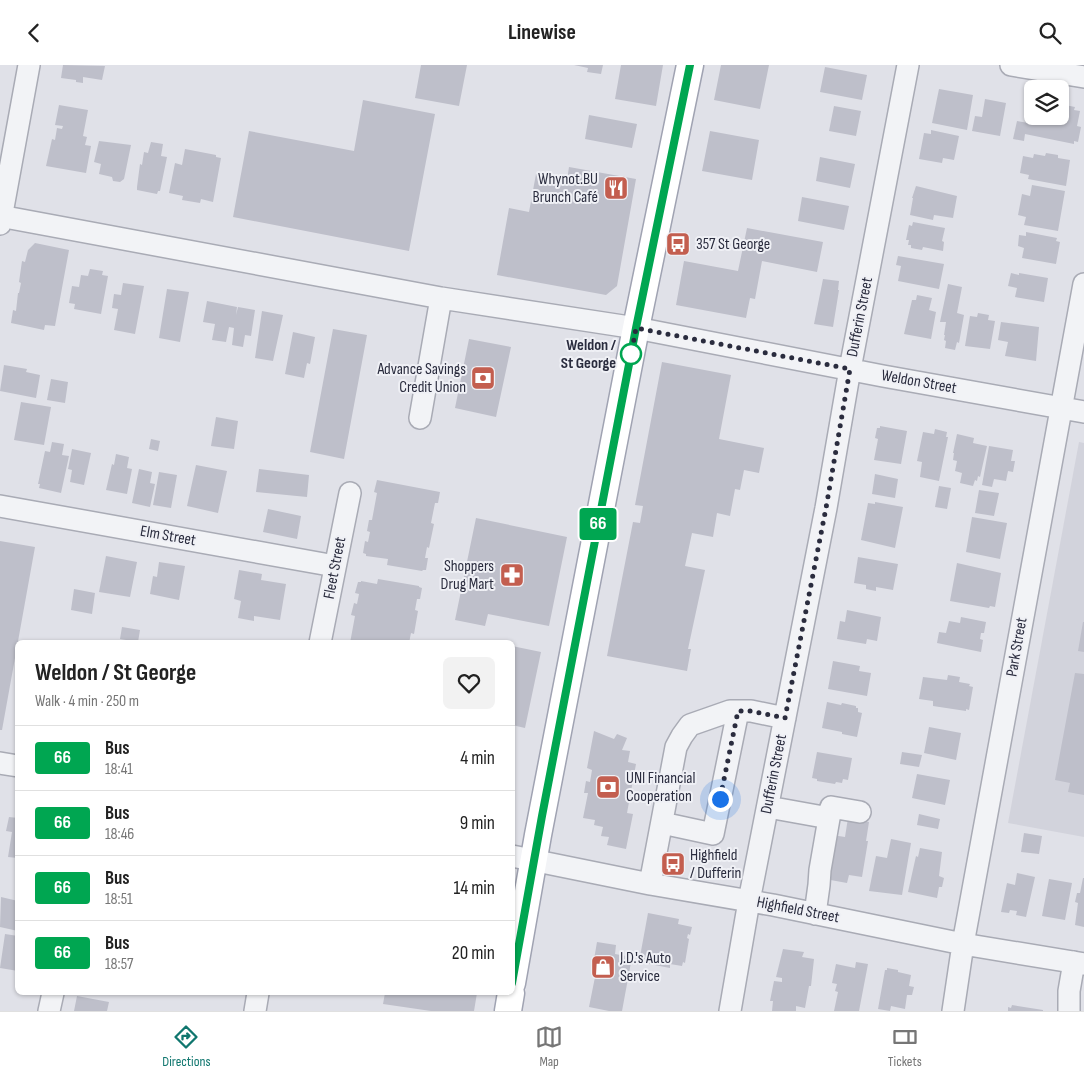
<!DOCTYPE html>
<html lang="en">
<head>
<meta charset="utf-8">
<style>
  body { margin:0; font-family:"Sofia Sans Condensed",sans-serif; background:#f2f2f2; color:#222; height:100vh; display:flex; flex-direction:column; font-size:19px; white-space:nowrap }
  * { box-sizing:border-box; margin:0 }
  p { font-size:16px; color:#767676 }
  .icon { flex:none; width:28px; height:28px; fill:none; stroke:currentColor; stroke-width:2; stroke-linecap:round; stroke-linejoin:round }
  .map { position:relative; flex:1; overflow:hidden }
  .details { position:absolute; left:15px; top:575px; width:500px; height:355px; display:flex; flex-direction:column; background:#fff; border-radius:8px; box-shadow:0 1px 4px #0004 }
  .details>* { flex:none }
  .badge { padding:0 10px; border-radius:4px; font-size:18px; line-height:32px }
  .buttons { position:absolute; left:1024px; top:15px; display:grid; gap:10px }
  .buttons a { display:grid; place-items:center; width:45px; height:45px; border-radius:8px; background:#fff; box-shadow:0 1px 4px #0004; font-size:25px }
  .you { position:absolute; width:25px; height:25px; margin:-12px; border:4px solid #fff; border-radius:50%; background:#1a73e8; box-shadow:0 0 0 8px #1a73e833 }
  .map>.badge { position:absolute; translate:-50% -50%; box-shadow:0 0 0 2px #fff }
  .round { display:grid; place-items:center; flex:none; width:52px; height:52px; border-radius:8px; background:#f2f2f2 }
  .headline { display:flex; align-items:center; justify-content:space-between; height:85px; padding:0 20px }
  h1 { font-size:24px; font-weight:700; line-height:38px }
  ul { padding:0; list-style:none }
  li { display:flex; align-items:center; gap:15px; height:65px; padding:0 20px; border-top:1px solid #e0e0e0 }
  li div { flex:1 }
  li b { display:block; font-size:19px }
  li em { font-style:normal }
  li .badge { min-width:55px; font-weight:700; text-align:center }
  header { display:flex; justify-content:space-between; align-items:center; height:65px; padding:0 20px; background:#fff; font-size:22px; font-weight:700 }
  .tab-bar { display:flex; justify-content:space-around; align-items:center; height:70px; border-top:1px solid #e0e0e0; background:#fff; font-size:14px; color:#767676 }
  .tab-bar a { display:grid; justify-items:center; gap:2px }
  .tab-bar .active { color:#0f766e }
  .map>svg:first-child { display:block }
  .built { fill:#d2d3dc }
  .building { fill:#bebfca }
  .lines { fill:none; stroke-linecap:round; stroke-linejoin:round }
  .minor-casing { stroke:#a9abb5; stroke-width:24 }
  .major-casing { stroke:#a0a3b2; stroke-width:29 }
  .minor { stroke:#f2f3f6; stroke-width:21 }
  .major { stroke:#fff; stroke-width:26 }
  .line-casing { stroke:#fff; stroke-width:11 }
  .line { stroke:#00a651; stroke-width:8 }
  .walk { stroke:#2a2c3e; stroke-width:5; stroke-dasharray:0 9 }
  .stop-dot { fill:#fff; stroke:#00a651; stroke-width:2.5 }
  .labels { text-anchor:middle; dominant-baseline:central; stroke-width:4; stroke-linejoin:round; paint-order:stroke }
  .poi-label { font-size:16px; fill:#2a2c3e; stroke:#eff0f5; text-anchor:start }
  .street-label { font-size:16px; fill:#2a2c3e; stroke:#eff0f5 }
  .stop-label { font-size:16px; font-weight:bold; fill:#2a2c3e; stroke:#eff0f5; text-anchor:end }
</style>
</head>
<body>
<header><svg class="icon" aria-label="back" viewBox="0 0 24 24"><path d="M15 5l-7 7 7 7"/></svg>Linewise<svg class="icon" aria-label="search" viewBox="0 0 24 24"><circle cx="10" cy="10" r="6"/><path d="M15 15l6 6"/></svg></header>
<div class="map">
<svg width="1084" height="946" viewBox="0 0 1084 946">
  <rect width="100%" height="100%" fill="#e0e1e8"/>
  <path class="built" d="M1079,377l5,1v394l-76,-14z"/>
  <path class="building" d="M63,0l42,1 -3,14 -19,-3v6l-7,-1v-2l-15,-2z
    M421,0h46l-8,41 -44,-8z
    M574,0h29l-2,9 -14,-2 1,-4z
    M621,0h42l-7,41 -41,-7z
    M721,0h48l-9,44 -46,-9z
    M825,2l42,8 -5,25 -42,-8z
    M939,24l34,6 -6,35 -35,-7z
    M985,34l21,4 -6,33 -28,-5 3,-15 7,1z
    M363,35l72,14 -26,137 -176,-34 16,-86 105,20z
    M1060,39l15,3 -1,3 6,1 -3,15 4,1 -3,15 -4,-1v3l-49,-10 -1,7 -11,-2 4,-18 11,2 2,-10 2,1v2h28z
    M59,40l29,5 -5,26 4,1 -2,8 6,1 -5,27 -40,-7 6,-27 3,1 2,-12 5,1 1,-3 -8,-1z
    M834,41l27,5 -5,25 -27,-5z
    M589,50l48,9 -5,24 -47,-9z
    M931,65l28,6 -5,24 -11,-2 -1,5 -23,-4 5,-26 7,1z
    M710,66l49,9 -7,40 -50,-9z
    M99,76l32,4 -7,34 -4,3 -7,-1 -1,-4 -13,-3 2,-10 -7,-2z
    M151,77l12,2 -2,12 6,1 -7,34h-2l-1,3 -20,-4v-3l3,-23 2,1 2,-13 4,1z
    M185,84l31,6v2l5,1 -8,44 -12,-3 -1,4 -18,-3 1,-4 -14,-3 6,-30 7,2z
    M1046,88l12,2v3l12,2 -4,26 -38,-7 1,-4 -9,-2 3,-17 10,2 1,-4 11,2z
    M820,92l35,7 -5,24 -34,-7z
    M569,102l67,12 -19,107 -11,9 -109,-20 12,-67 20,4 7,-38 31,6z
    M1032,120l33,6 -7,40 -34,-6 2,-8 -8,-2 4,-21 8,2z
    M916,121l41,10 -4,22 -19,-3 -1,5 -23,-5 3,-17h-1z
    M802,132l47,9 -5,24 -46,-9z
    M913,157l32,6 -3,13 2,1 -1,9 -20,-4 -1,3 -11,-2v-3h-3l1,-5h-3l3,-15 3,1z
    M747,163l76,14 -6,30 -55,-11 -7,38 -5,-1 -4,20 -70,-13 8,-44 54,10z
    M1026,167l31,6 -1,3 4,1 -4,22 -34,-6 2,-10 -6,-2 1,-11 7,1z
    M35,178l34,7 -14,76 -10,-1 -1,5 -33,-7 2,-13 3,1 2,-18h1l2,-10 -2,-1 3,-21 3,1 3,-12z
    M898,191l46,8 -5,25 -41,-8 3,-15 -5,-1z
    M90,204l13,2 -1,4 6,1 -7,38 -27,-5 1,-5 -6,-1 3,-17 7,1 2,-12 7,1z
    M1011,208l8,2v-2l29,5 -4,24 -29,-5 2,-9 -9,-2z
    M823,214l16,2 -1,9h1l-6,37 -19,-3z
    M123,218l21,3 -9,48 -21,-4 4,-21 -6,-1 2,-14 7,1z
    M948,219l14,3 -5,26 7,2 -5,28 -2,-1 -2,8 -10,-2 1,-7 -2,-1 1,-5h-1l2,-13h-6z
    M167,224l22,3 -9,50 -21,-4z
    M917,230l15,3 -3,12 7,2 -5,27 -27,-5 8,-34h4z
    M207,236l30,6 -1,8 2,-8 17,3 -4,26 -6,-1 -2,12 -11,-2 2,-17 -5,-1 -3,15 -14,-2 3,-16 -12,-2z
    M262,246l21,4 -10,46 -18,-3z
    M978,248l11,2 -1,5 7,1 -5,28 -25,-3 5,-30 7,1z
    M1001,257l38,5 -3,34 -31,-5 3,-14 -10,-2z
    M333,264l34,6 -23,124 -34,-7z
    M293,267l22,5 -5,27 -3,-1 -3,15 -19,-4z
    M469,274l42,8 -15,70 -41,-9z
    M662,297l69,13 -12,64 45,9 -5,25 -15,-3 -4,20 -5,-1 -5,27 -13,-3 -4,24 -21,-4 -7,33 20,4 -17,79h3l-4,22 -80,-15 26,-134 7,1 3,-17 -8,-1z
    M4,300l23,4 -1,3 14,3 -4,23 -36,-7z
    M51,314l17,3 -3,21 -18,-3z
    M21,337l30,5 -7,38 -30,-5z
    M216,352l22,4 -4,28 -23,-3z
    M880,361l27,5 -6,33 -27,-4 4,-21 -3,-1 2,-10h3z
    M935,364l12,3 -1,5h2l-9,44 -19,-4 2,-15 -5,-1 6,-29 11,2z
    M957,369l17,4 -1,5 14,3 -7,31 -2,-1 -1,5 -2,-1 -2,6 -13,-3 2,-10 -7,-2 2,-10 -4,-1 1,-7h-1z
    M151,374l9,2 -2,10 -9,-2z
    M52,377l12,2 -2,11 7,1 -8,37 -22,-5 1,-4h-2l7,-33 5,1z
    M989,381l24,4 -2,11h4l-2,11 -5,-1 -2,10 -12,-2 -2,8 -10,-2z
    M72,384l19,4 -7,32 -14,-3 2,-12 -4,-1z
    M116,389l13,3 -2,11 5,1 -5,25 -21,-4 6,-26 2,1z
    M196,400l31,6 -9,42 -31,-7z
    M139,404l13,3 -2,11 5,1 -5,23 -18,-4z
    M259,404l50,6 -2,22 -51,-5z
    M159,407l18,3 -6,33 -18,-3z
    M875,409l23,5 -3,19 -23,-4z
    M377,415l63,12 -2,11h-3l-4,20 3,1 -5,24 -2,-1 -2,11h3l-2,12h-3l-1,1 -35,-6 1,-6 -22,-3v-2l-3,-1 2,-12 3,1 2,-10 -3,-1 2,-11h3l5,-27 -3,-1z
    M939,421l12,2 -4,21 -12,-2z
    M979,425l20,3 -5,23 -19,-3z
    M875,437l28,5 -8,41 -34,-8 7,-37 7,1z
    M268,444l33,7 -4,23 -34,-7z
    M972,452l35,6 -7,36 -34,-7z
    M476,453l91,19 -18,89 -61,-12 -3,12 -30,-6z
    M0,476l35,6 -33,183h-2z
    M106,491l31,6 -7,35 -31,-5z
    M858,492l40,7 -5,26 -17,-3v4l-10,-2v-4l-12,-2z
    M159,497l26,4 -6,34 -29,-6 3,-18 4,1z
    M957,498l44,10 -6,34 -5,-1 -1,2 -39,-7z
    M239,505l23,4 -1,6 25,4 -6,36 -26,-4v5l-16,-3 3,-17 -7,-2z
    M378,514l41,7v1l3,1 -2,11h-3l-2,11 3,1 -4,23 -3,-1 -2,10h-59l5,-27 -4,-1 3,-12 3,1 2,-10 -4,-1 3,-11h3v-1l16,3z
    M74,524l21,4 -3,21 -21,-4z
    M847,545l34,7 -4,24 -10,-2 -1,5 -29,-5 3,-18 5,1z
    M961,552l25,5 -2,11h-3l-1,6 3,1 -2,12 -44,-9 2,-11 7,1 3,-12 11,2z
    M1083,557h1v30l-6,-1z
    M122,562l18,3 -2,12 -18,-3z
    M512,581l29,6 -16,76 -13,-3z
    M833,596l27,5 -1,5 12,2 -4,23 -39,-7z
    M1075,608l9,1v121l-16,-3 2,-9 -15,-3z
    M948,610l12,2 -1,5 11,2 -1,2 4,1 -4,23 -3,-1v2l-33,-5v-5l-14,-2 4,-22 24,3z
    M827,637l14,3 1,-2 14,3v2h2v4l4,1 -5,24 -15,-3v-2l-20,-4z
    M929,662l32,6 -5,27 -32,-7z
    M594,666l20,8 3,-5 10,4 -5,12 8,1 -2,11 8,2 -9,49 6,1 -7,35 -19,-4 2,-8 -8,-1 2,-9 -9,-2 1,-5 -12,-2 5,-25h-4l2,-12 4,1 2,-12 -5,-2z
    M817,687l35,6 -4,22 -5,-1 -1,4 -6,-1 -1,2 -18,-3v-2l-5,-1z
    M902,687l20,3 -3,12 -19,-3z
    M917,709l33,6 -5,25 -33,-7z
    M919,749l21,5 -2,10 -21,-4z
    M9,752l9,1v40l-10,-1 4,-25 -6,-1z
    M848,753l21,4 -3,19h2l-6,36 -13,-2 -2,8 -22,-4 7,-44 13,2z
    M1024,768l18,3 -3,18 -18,-2z
    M891,774l20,4 -9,52 -33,-4 7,-35 11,2z
    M920,783l22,4 -3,24 5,2 -2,9h-3l-2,11 -29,-6 8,-36 2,1z
    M1017,808l18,4 -9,40 -10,-2 1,-4 -7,-1 -1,3 -8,-1 6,-29 8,2z
    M1083,813h1v49l-9,-2 3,-22 -3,-1 2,-9h3z
    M1049,814l23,4 -7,37 -23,-4z
    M1,832l17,4v30l-18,-4z
    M648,848l31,6 -1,5 14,3 -2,8 -2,-1 -1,4 2,1 -4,24 -2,-1 -1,4 -12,-2v4l-31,-6z
    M5,869l13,2v35l-18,-3z
    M597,877l19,3 -1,9 17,3 -10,54h-13l-20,-4 7,-35 -4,-1z
    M783,884l21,3 -2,5 12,2 -3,27h-2l-4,22 -9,-2v5h-24l1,-10h-3l4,-20 8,1v-4l-6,-1z
    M856,897l12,2 -9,47h-25l4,-19 -3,-1 2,-7 -5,-1 4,-19 19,4z
    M887,903l11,2v2l13,3 -2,11 5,1 -2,8h-5l-2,14 -14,-3 -1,5 -12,-2 7,-39h2z
    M385,928h92l-3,18h-43l-48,-7z
    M77,931l32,6 -2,9h-33z
    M1012,940l31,5v1h-35v-4l3,1z"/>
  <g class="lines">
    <defs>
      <path id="minor" d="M1011,0l73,12
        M0,151l441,82 195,30 247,48 201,36
        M0,159l29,-159
        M420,353l21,-120
        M0,441l335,60
        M320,578l30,-150
        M0,698l18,3
        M768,742l61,11
        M662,758l51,11 25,-123
        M512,791l138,28 123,21 190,39 121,20
        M650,819l26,-137 6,-11 8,-11 40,-14h21l34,7
        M815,849l4,-29 1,-15 11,-63 29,5
        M49,946l4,-18
        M255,946l3,-18
        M730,946l19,-110 77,-393 24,-139 58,-304
        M953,946l10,-67 121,-660
        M1069,946v-20l5,-29"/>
      <path id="major" d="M512,918l26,-148 98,-507 54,-263
        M508,946l3,-18"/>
    </defs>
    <use href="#minor" class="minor-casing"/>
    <use href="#major" class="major-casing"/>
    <use href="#minor" class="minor"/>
    <use href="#major" class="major"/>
  </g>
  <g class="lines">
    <defs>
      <path id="line" d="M512,918l30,-167 94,-488 54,-263"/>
    </defs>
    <use href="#line" class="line-casing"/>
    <use href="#line" class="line"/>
    <path class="walk" d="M631,289v2l5,-28 214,41 -24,139 -41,210 -34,-7h-13l-18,88"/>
  </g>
  <defs>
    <symbol id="restaurant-square" viewBox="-11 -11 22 22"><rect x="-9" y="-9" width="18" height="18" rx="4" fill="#c35e4f" stroke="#eff0f5"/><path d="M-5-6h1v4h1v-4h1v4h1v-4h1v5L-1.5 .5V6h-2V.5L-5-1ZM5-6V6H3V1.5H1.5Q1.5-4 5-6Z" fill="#fff"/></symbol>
    <symbol id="bus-square" viewBox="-11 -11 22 22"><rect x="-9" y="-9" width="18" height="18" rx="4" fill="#c35e4f" stroke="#eff0f5"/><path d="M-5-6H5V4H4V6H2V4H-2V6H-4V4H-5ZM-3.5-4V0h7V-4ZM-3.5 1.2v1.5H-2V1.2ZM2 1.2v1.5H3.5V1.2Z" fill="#fff"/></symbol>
    <symbol id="bank-square" viewBox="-11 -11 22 22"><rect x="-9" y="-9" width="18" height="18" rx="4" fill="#c35e4f" stroke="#eff0f5"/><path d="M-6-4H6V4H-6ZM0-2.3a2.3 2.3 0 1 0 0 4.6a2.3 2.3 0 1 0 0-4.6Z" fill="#fff"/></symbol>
    <symbol id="pharmacy-square" viewBox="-11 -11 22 22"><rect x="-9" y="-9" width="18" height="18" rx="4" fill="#c35e4f" stroke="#eff0f5"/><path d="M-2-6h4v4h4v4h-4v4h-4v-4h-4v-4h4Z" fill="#fff"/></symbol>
    <symbol id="shop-square" viewBox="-11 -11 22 22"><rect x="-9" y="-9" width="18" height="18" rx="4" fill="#c35e4f" stroke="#eff0f5"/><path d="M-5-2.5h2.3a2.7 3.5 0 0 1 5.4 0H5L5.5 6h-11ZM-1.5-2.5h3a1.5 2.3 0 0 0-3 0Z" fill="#fff"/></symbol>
  </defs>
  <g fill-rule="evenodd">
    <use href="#restaurant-square" x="602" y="109" width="28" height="28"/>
    <use href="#bus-square" x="664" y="165" width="28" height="28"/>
    <use href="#bank-square" x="469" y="299" width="28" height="28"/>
    <use href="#pharmacy-square" x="498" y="496" width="28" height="28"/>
    <use href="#bank-square" x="594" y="708" width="28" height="28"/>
    <use href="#bus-square" x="659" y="785" width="28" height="28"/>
    <use href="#shop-square" x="589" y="888" width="28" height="28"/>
  </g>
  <circle class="stop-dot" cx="631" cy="289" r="10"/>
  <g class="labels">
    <g class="poi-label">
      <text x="598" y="114" text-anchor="end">Whynot.BU<tspan x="598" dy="18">Brunch Café</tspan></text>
      <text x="696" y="179">357 St George</text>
      <text x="466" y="304" text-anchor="end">Advance Savings<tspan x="466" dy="18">Credit Union</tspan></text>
      <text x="494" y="501" text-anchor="end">Shoppers<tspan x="494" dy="18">Drug Mart</tspan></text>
      <text x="626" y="713">UNI Financial<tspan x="626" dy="18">Cooperation</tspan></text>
      <text x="690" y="790">Highfield<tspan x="690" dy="18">/ Dufferin</tspan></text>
      <text x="620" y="893">J.D.'s Auto<tspan x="620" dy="18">Service</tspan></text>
    </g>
    <g class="street-label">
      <text transform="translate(860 252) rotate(-79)">Dufferin Street</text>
      <text transform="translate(919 317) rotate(10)">Weldon Street</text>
      <text transform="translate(168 471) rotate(10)">Elm Street</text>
      <text transform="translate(335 503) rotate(-79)">Fleet Street</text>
      <text transform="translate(1017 582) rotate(-80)">Park Street</text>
      <text transform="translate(774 709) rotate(-79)">Dufferin Street</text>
      <text transform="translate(798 845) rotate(11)">Highfield Street</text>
    </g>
    <g class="stop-label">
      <text x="616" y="280">Weldon /<tspan x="616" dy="18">St George</tspan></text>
    </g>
  </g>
</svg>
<div class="buttons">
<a><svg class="icon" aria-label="layers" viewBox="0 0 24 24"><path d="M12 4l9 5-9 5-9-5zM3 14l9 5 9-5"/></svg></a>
</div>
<div class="you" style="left:720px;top:734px"></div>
<b class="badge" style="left:598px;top:459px;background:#00a651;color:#fff">66</b>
<section class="details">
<div class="headline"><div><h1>Weldon / St George</h1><p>Walk · 4 min · 250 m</p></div><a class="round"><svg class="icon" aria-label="heart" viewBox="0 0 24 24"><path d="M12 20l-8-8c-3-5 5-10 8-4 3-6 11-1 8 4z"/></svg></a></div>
<ul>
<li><span class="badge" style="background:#00a651;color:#fff">66</span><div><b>Bus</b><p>18:41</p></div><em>4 min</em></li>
<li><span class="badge" style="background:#00a651;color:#fff">66</span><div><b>Bus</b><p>18:46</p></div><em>9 min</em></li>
<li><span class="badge" style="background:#00a651;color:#fff">66</span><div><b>Bus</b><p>18:51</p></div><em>14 min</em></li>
<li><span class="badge" style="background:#00a651;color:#fff">66</span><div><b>Bus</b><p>18:57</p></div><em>20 min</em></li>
</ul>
</section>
</div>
<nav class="tab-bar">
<a class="active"><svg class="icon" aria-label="directions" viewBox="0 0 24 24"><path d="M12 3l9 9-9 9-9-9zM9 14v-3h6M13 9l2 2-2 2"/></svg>Directions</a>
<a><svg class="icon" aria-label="map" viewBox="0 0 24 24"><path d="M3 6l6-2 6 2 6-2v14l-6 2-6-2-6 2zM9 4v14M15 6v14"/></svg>Map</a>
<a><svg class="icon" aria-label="tickets" viewBox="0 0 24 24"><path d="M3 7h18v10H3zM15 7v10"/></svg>Tickets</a>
</nav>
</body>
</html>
